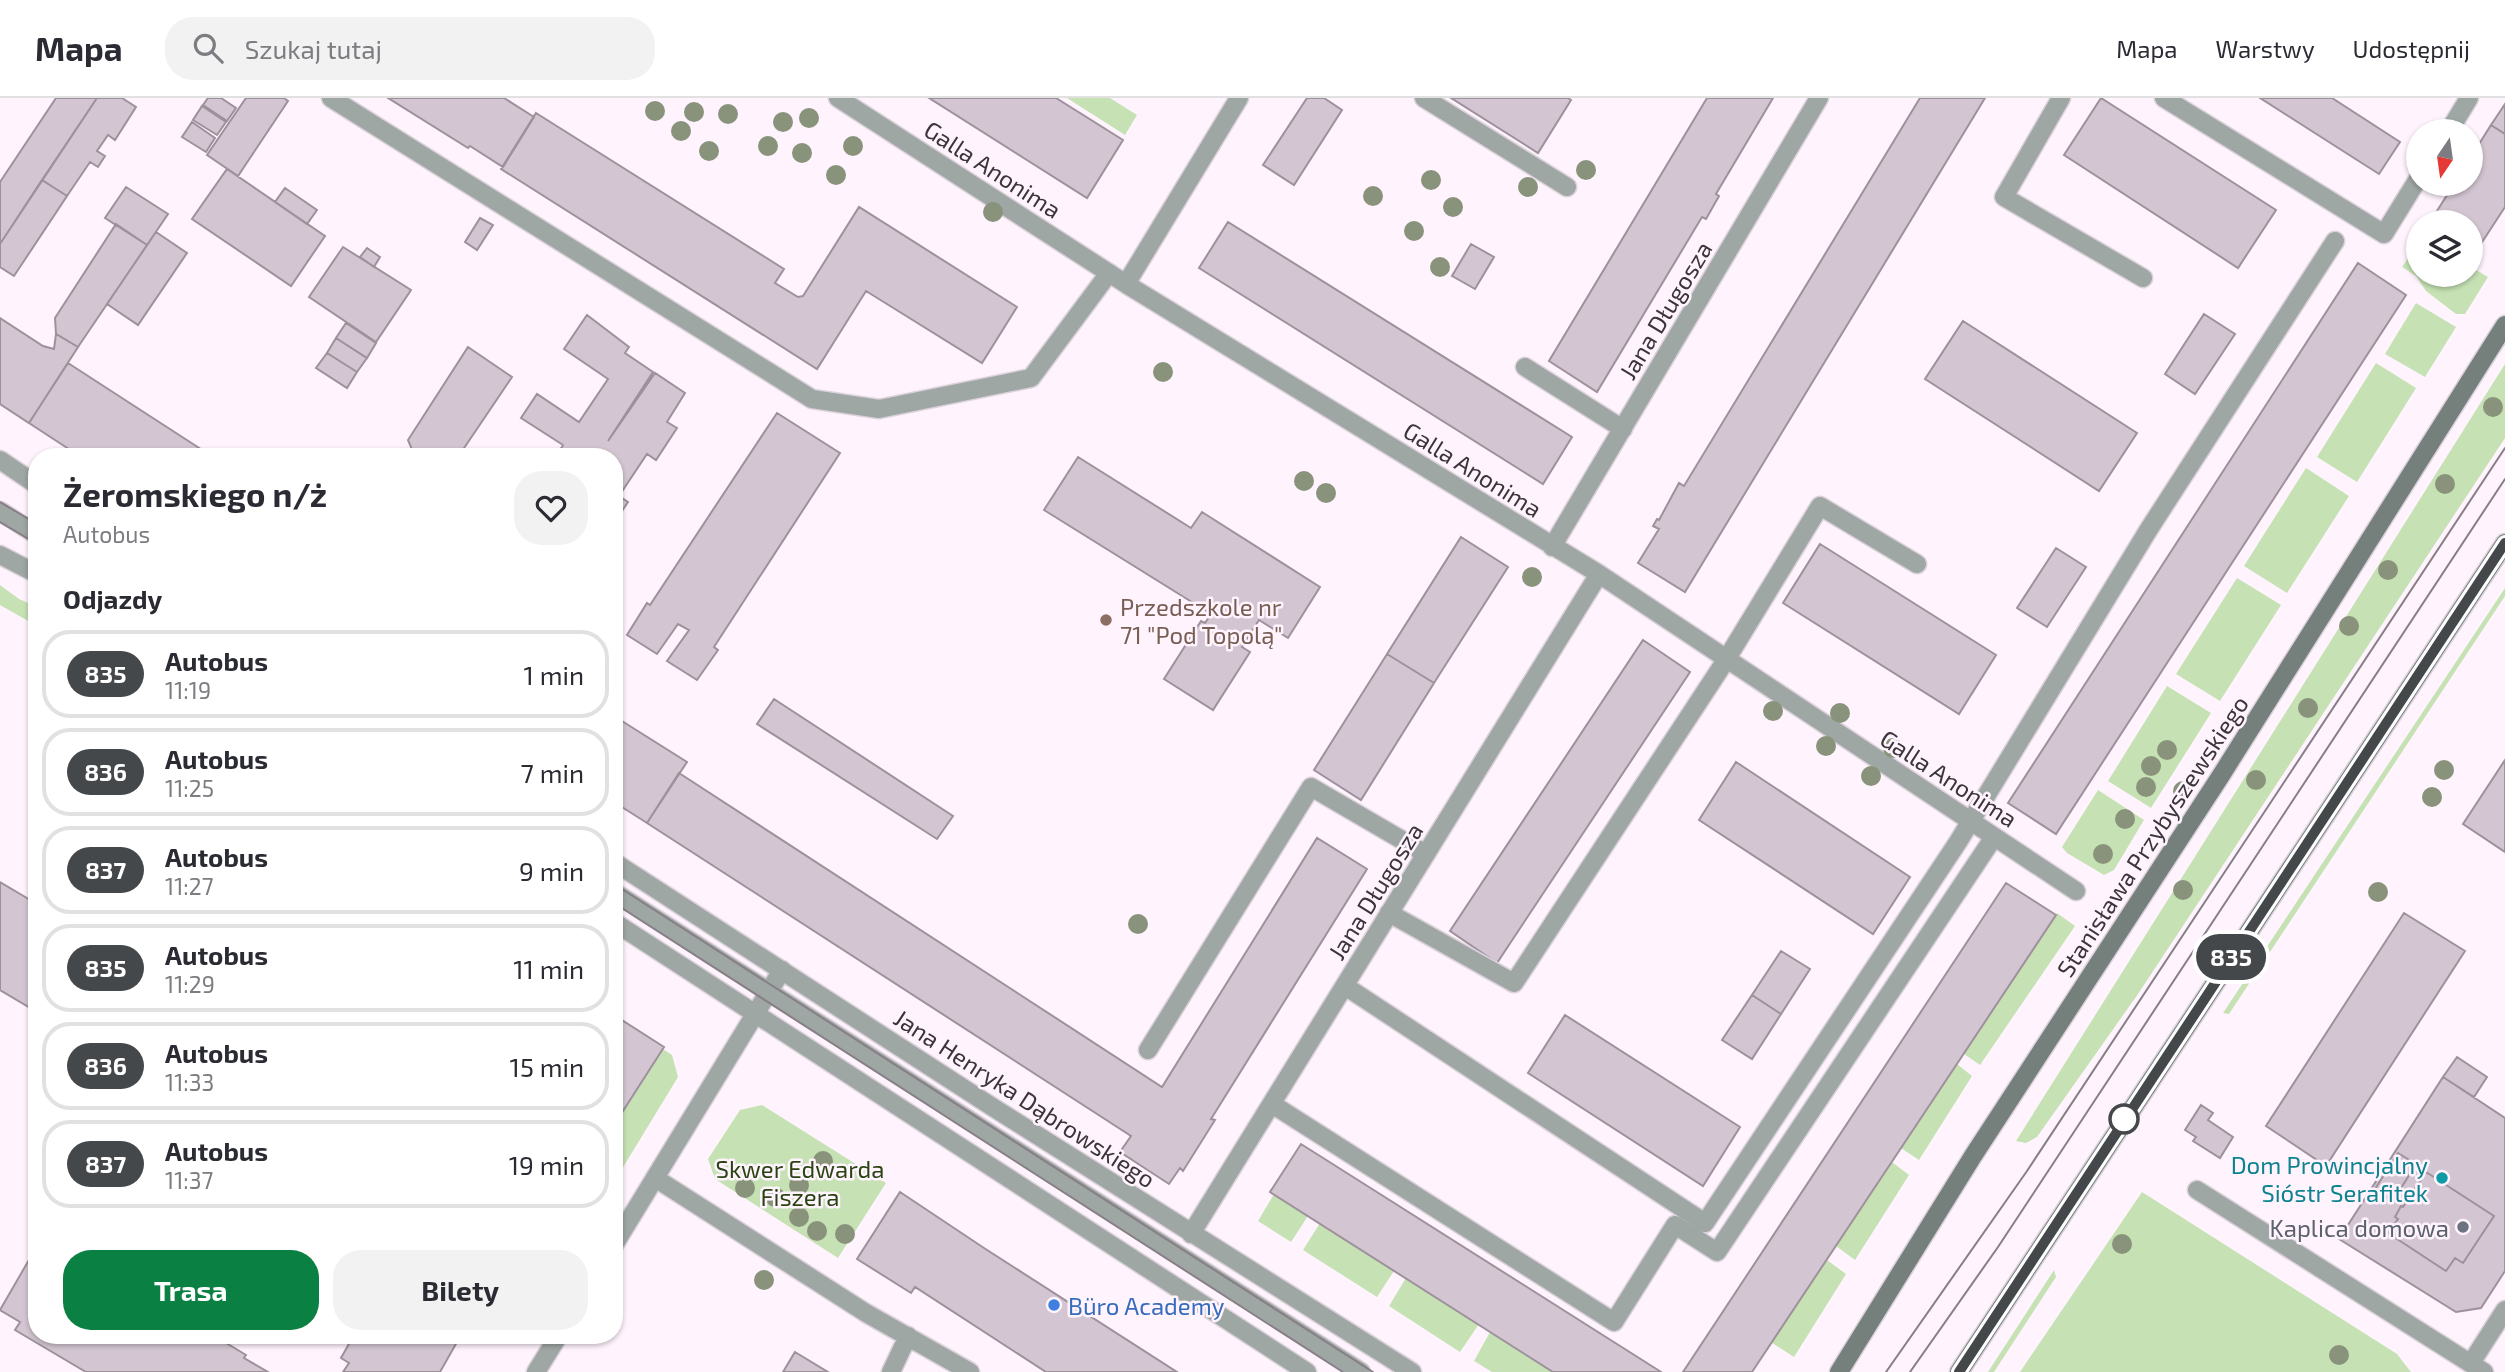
<!DOCTYPE html>
<html lang="pl">
<head>
<meta charset="utf-8">
<style>
  body { margin:0; font-family:"Exo 2",sans-serif; background:#f2f2f3; color:#2b2b33; height:100vh; display:flex; flex-direction:column; font-size:26px; white-space:nowrap }
  * { box-sizing:border-box; margin:0 }
  p { font-size:23px; color:#7c7c81 }
  .icon { flex:none; width:38px; height:38px; fill:none; stroke:currentColor; stroke-width:2; stroke-linecap:round; stroke-linejoin:round }
  .map { position:relative; flex:1; overflow:hidden }
  .side { position:absolute; left:28px; top:350px; width:595px; height:896px; display:flex; flex-direction:column; background:#fff; border-radius:28px; box-shadow:0 2px 5px #0004 }
  .side>* { flex:none }
  .badge { padding:0 14px; border-radius:23px; font-size:24px; line-height:46px }
  .needle { width:46px; rotate:193deg }
  .tools { position:absolute; left:2406px; top:21px; display:grid; gap:14px }
  .tools a { display:grid; place-items:center; width:77px; height:77px; border-radius:50%; background:#fff; box-shadow:0 2px 5px #0004; font-size:35px }
  .map>.badge { position:absolute; translate:-50% -50%; box-shadow:0 0 0 4px #fff }
  h2 { padding:0 35px; font-size:26px; line-height:63px }
  .round { display:grid; place-items:center; flex:none; width:74px; height:74px; border-radius:28px; background:#f2f2f3 }
  .head { display:flex; align-items:center; justify-content:space-between; height:119px; padding:0 35px }
  h1 { font-size:33px; font-weight:700; line-height:52px }
  .cta { display:flex; gap:14px; margin-top:auto; padding:14px 35px }
  .cta a { flex:1; height:80px; border-radius:28px; background:#0b8043; color:#fff; font-size:28px; font-weight:700; line-height:80px; text-align:center }
  .cta a+a { background:#f2f2f3; color:#2b2b33 }
  ul { padding:0; list-style:none }
  li { display:flex; align-items:center; gap:21px; height:88px; margin:0 14px 10px; padding:0 21px; border:4px solid #e1e1e2; border-radius:28px }
  li div { flex:1 }
  li b { display:block; font-size:26px }
  li em { font-style:normal }
  li .badge { min-width:77px; font-weight:700; text-align:center }
  header { display:flex; align-items:center; gap:42px; box-sizing:border-box; height:98px; padding:0 35px; background:#fff; border-bottom:2px solid #e1e1e2 }
  header strong { font-size:33px }
  nav { display:flex; gap:38px; margin-inline-start:auto; font-size:24px }
  .search { width:490px; height:63px; background:#f2f2f3; display:flex; align-items:center; gap:18px; box-sizing:border-box; padding:0 24px; border-radius:28px; color:#7c7c81; font-size:26px }
  .map>svg:first-child { display:block }
  .green { fill:#c6e2b4 }
  .building { fill:#d3c6d2; stroke:#9e919c; stroke-width:2 }
  .lines { fill:none; stroke-linecap:round; stroke-linejoin:round }
  .service-casing { stroke:#dcd2db; stroke-width:21 }
  .minor-casing { stroke:#dcd2db; stroke-width:21 }
  .tertiary-casing { stroke:#dcd2db; stroke-width:21 }
  .secondary-casing { stroke:#dcd2db; stroke-width:21 }
  .service { stroke:#9fa7a4; stroke-width:18 }
  .minor { stroke:#9fa7a4; stroke-width:18 }
  .tertiary { stroke:#9fa7a4; stroke-width:18 }
  .secondary { stroke:#75807d; stroke-width:18 }
  .tram { stroke:#877f86; stroke-width:2 }
  .tree { fill:#89937c }
  .line-casing { stroke:#fff; stroke-width:16 }
  .line { stroke:#45484a; stroke-width:10 }
  .education-dot { fill:#8d6e63; stroke:#fff4fe; stroke-width:2.5 }
  .stop-dot { fill:#fff; stroke:#45484a; stroke-width:3.5 }
  .culture-dot { fill:#0f9aa8; stroke:#fff4fe; stroke-width:2.5 }
  .worship-dot { fill:#6b7280; stroke:#fff4fe; stroke-width:2.5 }
  .shop-dot { fill:#3f7fe0; stroke:#fff4fe; stroke-width:2.5 }
  .labels { text-anchor:middle; dominant-baseline:central; stroke-width:5; stroke-linejoin:round; paint-order:stroke }
  .street-label { font-size:24px; fill:#3a3539; stroke:#fff4fe }
  .education-label { font-size:24px; fill:#785e54; stroke:#fff4fe; text-anchor:start }
  .culture-label { font-size:24px; fill:#0d838f; stroke:#fff4fe; text-anchor:end }
  .park-label { font-size:24px; fill:#294411; stroke:#fff4fe }
  .worship-label { font-size:24px; fill:#5b616d; stroke:#fff4fe; text-anchor:end }
  .shop-label { font-size:24px; fill:#366cbe; stroke:#fff4fe; text-anchor:start }
</style>
</head>
<body>
<header>
<strong>Mapa</strong>
<div class="search"><svg class="icon" aria-label="search" viewBox="0 0 24 24"><circle cx="10" cy="10" r="6"/><path d="M15 15l6 6"/></svg>Szukaj tutaj</div>
<nav><a>Mapa</a><a>Warstwy</a><a>Udostępnij</a></nav>
</header>
<div class="map">
<svg width="2505" height="1274" viewBox="0 0 2505 1274">
  <rect width="100%" height="100%" fill="#fff4fe"/>
  <path class="green" d="M1067,0h43l27,17 -12,20z
    M2418,145v32h53v-8l17,10 -23,37h-9l-30,-23 -10,-15 -14,-9z
    M2416,205l40,24 -31,50 -40,-23z
    M2376,265l40,25 -59,94 -40,-25z
    M2505,266v74l-367,556 -101,143 -11,6 -10,-2z
    M2306,370l43,28 -62,97 -43,-27z
    M2237,480l44,27 -61,96 -44,-27z
    M0,487l19,14 18,8v19l-37,-21z
    M2505,490v8l-276,418 -6,-1z
    M2167,588l44,27 -60,95 -43,-27z
    M2098,692l46,30 -30,50 -10,5 -37,-22 -5,-6z
    M2057,815l18,13 -95,139 -16,-11z
    M663,951l9,6 6,22 -56,92h-8v-44z
    M1957,966l15,12 -53,84 -18,-12z
    M762,1007l124,78 -48,75 -123,-79 -7,-20 32,-49z
    M1892,1064l17,13 -54,85 -19,-14z
    M2142,1094l255,162 14,18h-391z
    M1274,1096l34,22 -17,26 -33,-21z
    M1320,1125l74,48 -17,26 -74,-47z
    M1827,1162l19,14 -52,83 -22,-14z
    M2054,1172l2,7 -62,95h-6z
    M1406,1180l73,46 -19,28 -71,-46z
    M1490,1234l63,40h-61l-18,-11z"/>
  <path class="building" d="M56,0h41l-97,146v-62z
    M97,0h25l14,9 -21,33 -7,-5 -11,16 8,5 -7,11 -8,-5 -23,34 -25,-16z
    M208,0h13l15,10 -9,13 -24,-16z
    M246,0h38l4,3 -50,75 -31,-21z
    M388,0h116l30,19 -31,50 -33,-21 -2,2z
    M929,0h127l67,42 -36,58z
    M1307,0h17l18,12 -48,75 -31,-20z
    M1451,0h117l3,2 -33,53z
    M1707,0h66l-57,96 3,2 -13,23 -4,-2 -105,175 -48,-31z
    M1920,0h65l-300,494 -47,-29 21,-34 -6,-3 4,-7 2,1 20,-37 5,3z
    M2101,0l175,112 -38,58 -174,-113z
    M2260,0h72l68,44 -21,32z
    M2505,6v30l-14,-9z
    M202,8l24,16 -9,13 -24,-15z
    M536,15l248,156 -9,14 23,14 5,-1 56,-89 158,100 -35,56 -116,-72 -49,78 -316,-200z
    M192,24l23,16 -9,14 -24,-15z
    M2491,27l14,9v73l-32,49 -2,-1v-33h-41l24,-38h17v-27z
    M227,71l98,67 -34,50 -99,-67z
    M42,82l25,16 -53,80 -14,-9v-23z
    M126,89l42,27 -21,31 -42,-27z
    M285,90l32,22 -10,14 -32,-22z
    M480,120l13,7 -16,25 -12,-8z
    M1228,124l344,215 -29,47 -344,-216z
    M116,126l31,21 -69,102 -22,-13 -1,-16z
    M156,134l31,21 -49,72 -31,-21z
    M1471,146l23,13 -19,32 -23,-13z
    M343,149l68,43 -35,52 -67,-45z
    M367,150l13,9 -6,10 -14,-10z
    M2358,165l48,32 -350,539 -48,-31z
    M2204,216l31,20 -40,60 -30,-20z
    M587,217l42,32 -4,6 28,19 -45,69 47,-68 30,20 -18,29 10,6 -21,32 -9,-6 -28,42 9,6 -14,21v-66h-58l7,-12 -42,-27 16,-24 42,28 29,-43 -44,-30z
    M0,220l43,28 11,3 2,-15 22,13 -49,76 -29,-19z
    M1963,223l174,112 -38,58 -174,-112z
    M346,225l30,20 -9,15 -31,-20z
    M336,240l31,20 -10,14 -30,-19z
    M468,249l44,30 -54,80h-43l-7,-17z
    M327,255l30,19 -10,16 -31,-20z
    M68,265l54,35 91,59h-132l-52,-34z
    M777,315l63,40 -126,194 4,3 -21,30 -30,-19 22,-31 -11,-6 -21,30 -30,-19 20,-32 3,2z
    M1078,359l113,71 11,-16 118,75 -32,51 -29,-18 -17,27 8,5 -37,58 -49,-31 37,-58 4,2 6,-9 -167,-104z
    M1461,439l47,30 -74,116 -47,-29z
    M1820,446l176,111 -37,59 -176,-111z
    M2056,450l30,19 -39,60 -30,-19z
    M1643,542l47,32 -193,291 -47,-32z
    M1387,556l47,29 -73,117 -47,-30z
    M774,601l179,117 -16,23 -180,-115z
    M614,618l73,46 -40,61 -33,-21z
    M2505,662v92l-42,-28z
    M1736,664l174,115 -37,57 -174,-114z
    M679,675l483,314 155,-249 50,31 -156,250 4,1 -32,51 -3,-3 -11,16 -49,-32 11,-16 -484,-313z
    M0,784l37,22v108l-37,-22z
    M2006,785l50,32 -304,457h-69z
    M2404,815l61,38 -139,215 -60,-40z
    M1781,853l29,18 -29,45 -29,-19z
    M1752,897l29,19 -29,45 -30,-19z
    M614,917l50,32 -50,78z
    M1565,917l175,112 -37,59 -175,-113z
    M2457,959l30,20 -13,20 -31,-20z
    M2443,979l62,41v153l-24,37 -25,4 -117,-73z
    M2201,1007l12,8 -5,7 25,17 -13,21 -27,-17 3,-4 -11,-7z
    M1301,1046l357,226 3,2h-108l-63,-40 -220,-140z
    M2398,1055l18,11 -23,37 -18,-12z
    M2426,1074l68,44 -31,47 -8,-5 -9,13 -58,-38 10,-14 -3,-2 6,-11 2,1z
    M900,1094l84,56 193,124h-131l-131,-85 -4,6 -54,-34z
    M37,1148v89h176l33,20 -2,3 24,14h-182l-71,-42 5,-8 -20,-12z
    M354,1237h107l-21,37h-97l6,-9 -8,-5z
    M795,1254l33,20h-45z"/>
  <g class="lines">
    <defs>
      <path id="service" d="M331,0l481,301 67,10 152,-31 78,-105
        M1424,0l143,89
        M2061,0l-57,99 139,81
        M2164,0l220,136 34,-55
        M2449,33l20,-33
        M1525,269l98,62
        M0,413l37,24
        M614,794l747,480
        M1389,815l125,70 212,-323 94,-154 97,58
        M1345,888l360,237 253,-381 191,-313 186,-288
        M1148,952l163,-263 115,67
        M1272,1006l342,218 61,-97 42,27 277,-415
        M655,1080l211,135 104,59
        M891,1274l17,-36"/>
      <path id="minor" d="M838,0l288,186 473,290 477,317
        M1126,186l113,-186
        M1552,449l267,-449
        M2197,1092l287,182
        M1191,1136l408,-660
        M614,1147l168,-275
        M2471,1265l34,-53
        M536,1274l23,-37"/>
      <path id="tertiary" d="M0,362l37,25
        M0,457l37,19
        M614,764l380,246 418,264
        M614,824l693,450"/>
      <path id="secondary" d="M1839,1274l134,-216 247,-379 285,-452
        M1959,1274l546,-829"/>
    </defs>
    <use href="#service" class="service-casing"/>
    <use href="#minor" class="minor-casing"/>
    <use href="#tertiary" class="tertiary-casing"/>
    <use href="#secondary" class="secondary-casing"/>
    <use href="#service" class="service"/>
    <use href="#minor" class="minor"/>
    <use href="#tertiary" class="tertiary"/>
    <use href="#secondary" class="secondary"/>
    <path class="tram" d="M0,404l37,22
      M0,424l37,22
      M614,786l759,488
      M614,805l729,469
      M1886,1274l141,-201 478,-723
      M1910,1274l88,-125 507,-768"/>
  </g>
  <g class="tree">
    <circle cx="655" cy="13" r="10"/>
    <circle cx="694" cy="14" r="10"/>
    <circle cx="728" cy="16" r="10"/>
    <circle cx="809" cy="20" r="10"/>
    <circle cx="783" cy="24" r="10"/>
    <circle cx="681" cy="33" r="10"/>
    <circle cx="768" cy="48" r="10"/>
    <circle cx="853" cy="48" r="10"/>
    <circle cx="709" cy="53" r="10"/>
    <circle cx="802" cy="55" r="10"/>
    <circle cx="1586" cy="72" r="10"/>
    <circle cx="836" cy="77" r="10"/>
    <circle cx="1431" cy="82" r="10"/>
    <circle cx="1528" cy="89" r="10"/>
    <circle cx="1373" cy="98" r="10"/>
    <circle cx="1453" cy="109" r="10"/>
    <circle cx="993" cy="114" r="10"/>
    <circle cx="1414" cy="133" r="10"/>
    <circle cx="1440" cy="169" r="10"/>
    <circle cx="1163" cy="274" r="10"/>
    <circle cx="2493" cy="309" r="10"/>
    <circle cx="1304" cy="383" r="10"/>
    <circle cx="2445" cy="386" r="10"/>
    <circle cx="1326" cy="395" r="10"/>
    <circle cx="2388" cy="472" r="10"/>
    <circle cx="1532" cy="479" r="10"/>
    <circle cx="2349" cy="528" r="10"/>
    <circle cx="2308" cy="610" r="10"/>
    <circle cx="1773" cy="613" r="10"/>
    <circle cx="1840" cy="615" r="10"/>
    <circle cx="1826" cy="648" r="10"/>
    <circle cx="1893" cy="650" r="10"/>
    <circle cx="2167" cy="652" r="10"/>
    <circle cx="2151" cy="668" r="10"/>
    <circle cx="2444" cy="672" r="10"/>
    <circle cx="1871" cy="678" r="10"/>
    <circle cx="2256" cy="682" r="10"/>
    <circle cx="2146" cy="689" r="10"/>
    <circle cx="2183" cy="693" r="10"/>
    <circle cx="2432" cy="699" r="10"/>
    <circle cx="2125" cy="721" r="10"/>
    <circle cx="2103" cy="756" r="10"/>
    <circle cx="2183" cy="792" r="10"/>
    <circle cx="2378" cy="794" r="10"/>
    <circle cx="1138" cy="826" r="10"/>
    <circle cx="823" cy="1063" r="10"/>
    <circle cx="799" cy="1087" r="10"/>
    <circle cx="745" cy="1090" r="10"/>
    <circle cx="775" cy="1099" r="10"/>
    <circle cx="799" cy="1119" r="10"/>
    <circle cx="817" cy="1133" r="10"/>
    <circle cx="845" cy="1136" r="10"/>
    <circle cx="2122" cy="1146" r="10"/>
    <circle cx="764" cy="1182" r="10"/>
    <circle cx="2339" cy="1257" r="10"/>
  </g>
  <g class="lines">
    <defs>
      <path id="line" d="M1959,1274l546,-829"/>
    </defs>
    <use href="#line" class="line-casing"/>
    <use href="#line" class="line"/>
  </g>
  <circle class="education-dot" cx="1106" cy="522" r="7"/>
  <circle class="stop-dot" cx="2124" cy="1021" r="14"/>
  <circle class="culture-dot" cx="2442" cy="1080" r="7"/>
  <circle class="worship-dot" cx="2463" cy="1129" r="7"/>
  <circle class="shop-dot" cx="1054" cy="1207" r="7"/>
  <g class="labels">
    <g class="street-label">
      <text transform="translate(993 71) rotate(33)">Galla Anonima</text>
      <text transform="translate(1665 212) rotate(-59)">Jana Długosza</text>
      <text transform="translate(1473 371) rotate(32)">Galla Anonima</text>
      <text transform="translate(1949 680) rotate(33)">Galla Anonima</text>
      <text transform="translate(2152 738) rotate(-57)">Stanisława Przybyszewskiego</text>
      <text transform="translate(1375 793) rotate(-58)">Jana Długosza</text>
      <text transform="translate(1025 1000) rotate(33)">Jana Henryka Dąbrowskiego</text>
    </g>
    <g class="education-label">
      <text x="1120" y="508">Przedszkole nr<tspan x="1120" dy="28">71 "Pod Topolą"</tspan></text>
    </g>
    <g class="culture-label">
      <text x="2428" y="1066">Dom Prowincjalny<tspan x="2428" dy="28">Sióstr Serafitek</tspan></text>
    </g>
    <g class="park-label">
      <text x="800" y="1070">Skwer Edwarda<tspan x="800" dy="28">Fiszera</tspan></text>
    </g>
    <g class="worship-label">
      <text x="2449" y="1129">Kaplica domowa</text>
    </g>
    <g class="shop-label">
      <text x="1068" y="1207">Büro Academy</text>
    </g>
  </g>
</svg>
<div class="tools">
<a><svg class="needle" viewBox="-14 -14 28 28"><path d="M0-13l5 13h-10z" fill="#e53935"/><path d="M0 13l5-13h-10z" fill="#7c7c81"/></svg></a>
<a><svg class="icon" aria-label="layers" viewBox="0 0 24 24"><path d="M12 4l9 5-9 5-9-5zM3 14l9 5 9-5"/></svg></a>
</div>
<b class="badge" style="left:2231px;top:859px;background:#45484a;color:#fff">835</b>
<section class="side">
<div class="head"><div><h1>Żeromskiego n/ż</h1><p>Autobus</p></div><a class="round"><svg class="icon" aria-label="heart" viewBox="0 0 24 24"><path d="M12 20l-8-8c-3-5 5-10 8-4 3-6 11-1 8 4z"/></svg></a></div>
<h2>Odjazdy</h2>
<ul>
<li><span class="badge" style="background:#45484a;color:#fff">835</span><div><b>Autobus</b><p>11:19</p></div><em>1 min</em></li>
<li><span class="badge" style="background:#45484a;color:#fff">836</span><div><b>Autobus</b><p>11:25</p></div><em>7 min</em></li>
<li><span class="badge" style="background:#45484a;color:#fff">837</span><div><b>Autobus</b><p>11:27</p></div><em>9 min</em></li>
<li><span class="badge" style="background:#45484a;color:#fff">835</span><div><b>Autobus</b><p>11:29</p></div><em>11 min</em></li>
<li><span class="badge" style="background:#45484a;color:#fff">836</span><div><b>Autobus</b><p>11:33</p></div><em>15 min</em></li>
<li><span class="badge" style="background:#45484a;color:#fff">837</span><div><b>Autobus</b><p>11:37</p></div><em>19 min</em></li>
</ul>
<div class="cta"><a>Trasa</a><a>Bilety</a></div>
</section>
</div>
</body>
</html>
